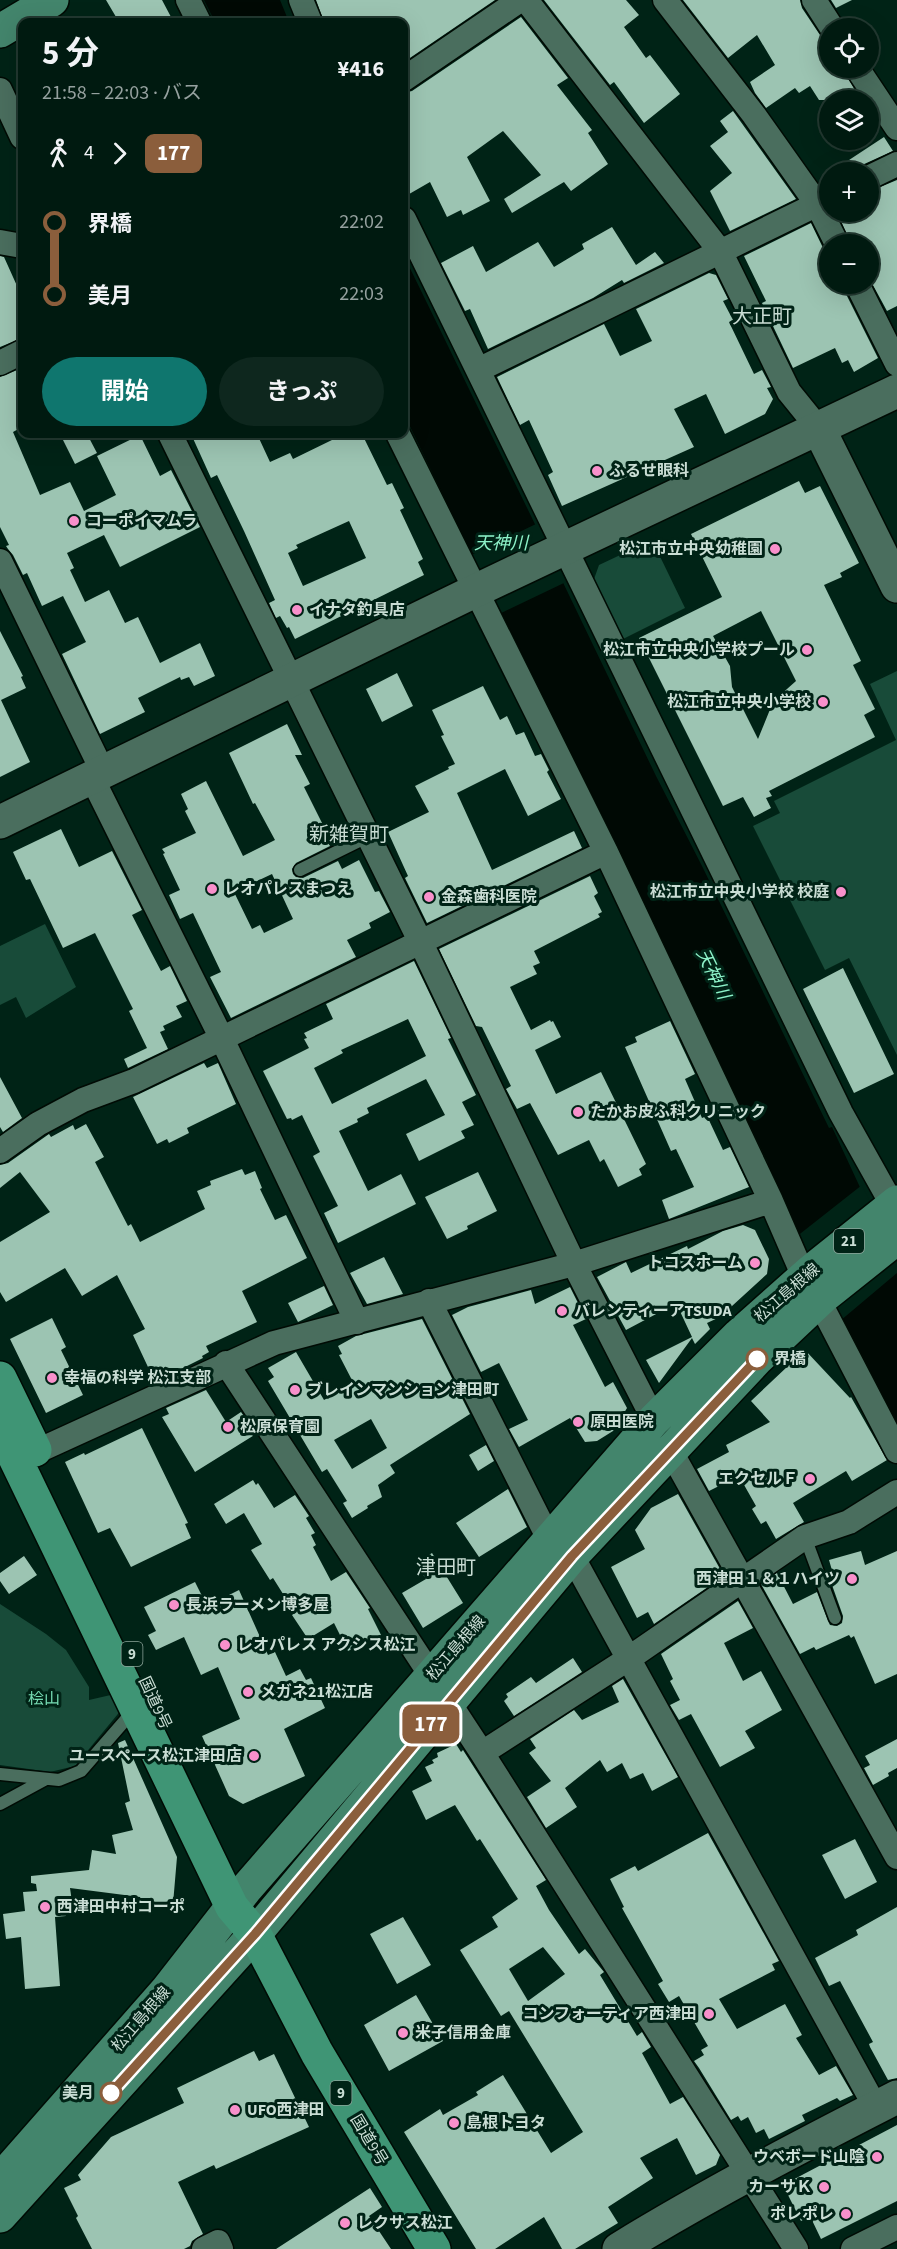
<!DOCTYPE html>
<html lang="ja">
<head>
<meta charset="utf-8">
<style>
  body { margin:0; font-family:"Source Sans 3","Noto Sans JP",sans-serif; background:#0e271e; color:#f1f3f6; height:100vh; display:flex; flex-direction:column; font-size:22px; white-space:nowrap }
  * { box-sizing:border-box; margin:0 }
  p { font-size:20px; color:#95a19f }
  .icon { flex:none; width:33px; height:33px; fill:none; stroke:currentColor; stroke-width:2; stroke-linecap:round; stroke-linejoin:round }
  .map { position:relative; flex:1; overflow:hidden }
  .side { position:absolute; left:18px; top:18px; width:390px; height:420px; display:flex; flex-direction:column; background:#001a10; border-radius:12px; box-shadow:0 6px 24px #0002,0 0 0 2px #223830 }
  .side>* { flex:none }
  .badge { padding:0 12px; border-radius:9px; font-size:21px; line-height:39px }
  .fabs { position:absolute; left:819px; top:18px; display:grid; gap:12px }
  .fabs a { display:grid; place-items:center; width:60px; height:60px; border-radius:50%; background:#001a10; box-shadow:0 6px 24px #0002,0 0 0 2px #223830; font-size:30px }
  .map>.badge { position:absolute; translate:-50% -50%; box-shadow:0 0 0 3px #fff }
  .legs { display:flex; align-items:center; gap:9px; height:66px; padding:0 24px; font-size:20px }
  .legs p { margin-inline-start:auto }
  .head { display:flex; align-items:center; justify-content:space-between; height:102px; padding:0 24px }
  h1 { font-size:33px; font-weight:700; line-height:45px }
  .primary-button { display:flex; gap:12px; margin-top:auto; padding:12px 24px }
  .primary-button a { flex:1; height:69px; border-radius:36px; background:#0f766e; color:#fff; font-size:24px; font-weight:700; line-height:69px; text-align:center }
  .primary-button a+a { background:#0e271e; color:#f1f3f6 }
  ul { padding:0 24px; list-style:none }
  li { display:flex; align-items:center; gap:21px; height:72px; font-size:22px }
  li i { display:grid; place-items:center; width:9px; height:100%; margin:0 8px; background:currentColor }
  li i::after { content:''; width:15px; height:15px; margin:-8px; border:4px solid; border-radius:50%; background:#001a10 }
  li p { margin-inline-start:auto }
  li:first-child i { background:linear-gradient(#0000 50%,currentColor 0) }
  li:last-child i { background:linear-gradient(currentColor 50%,#0000 0) }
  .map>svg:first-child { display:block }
  .green { fill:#184b39 }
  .water { fill:#000904 }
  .pier { fill:#002316 }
  .building { fill:#9cc4b2; fill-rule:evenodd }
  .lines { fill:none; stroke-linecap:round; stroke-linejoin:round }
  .lane-casing { stroke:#000b04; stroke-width:15 }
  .street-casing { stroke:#000b04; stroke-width:27 }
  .secondary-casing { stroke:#000b04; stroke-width:36 }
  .primary-casing { stroke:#000b04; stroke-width:36 }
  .highway-casing { stroke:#000b04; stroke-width:36 }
  .lane { stroke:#4a6e5e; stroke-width:12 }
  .street { stroke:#4a6e5e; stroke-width:24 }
  .secondary { stroke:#4a6e5e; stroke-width:33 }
  .primary { stroke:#43856c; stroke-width:33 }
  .highway { stroke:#3f9575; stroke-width:33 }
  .line-1-casing { stroke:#fff; stroke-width:14 }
  .line-1 { stroke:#8b5e3c; stroke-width:9 }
  .poi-dot { fill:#f890cb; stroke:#002316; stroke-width:2 }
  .stop-1-dot { fill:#fff; stroke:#8b5e3c; stroke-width:3 }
  .labels { text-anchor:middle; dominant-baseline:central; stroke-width:6; stroke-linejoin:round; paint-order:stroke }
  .shield { fill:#002316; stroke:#8da59b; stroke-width:1.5 }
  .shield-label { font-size:15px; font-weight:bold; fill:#c9ddd4 }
  .poi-label { font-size:16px; font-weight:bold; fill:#c9ddd4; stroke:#002316; text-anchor:start }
  .street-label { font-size:16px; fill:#c9ddd4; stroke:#002316 }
  .stop-label { font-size:16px; font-weight:bold; fill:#c9ddd4; stroke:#002316; text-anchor:start }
  .park-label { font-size:16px; fill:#75dbb3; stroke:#002316 }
  .water-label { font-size:18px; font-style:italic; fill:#8df2c9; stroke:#002316 }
  .quarter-label { font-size:20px; fill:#c9ddd4; stroke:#002316 }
</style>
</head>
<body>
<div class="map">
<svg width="897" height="2249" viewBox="0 0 897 2249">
  <rect width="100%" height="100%" fill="#002316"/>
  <path class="green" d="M652,540l33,68 -64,32 -28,-58 6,-17z
    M897,671v384l-48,-97 -24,12 -72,-144 27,-13 -6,-12 122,-61 -26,-56z
    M45,924l31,63 -50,31 -10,-21 -16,8v-59z
    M0,1604l46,30 20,16 23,37v13l26,-6 7,15 -47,57 -25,6 -50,-7z"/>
  <path class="water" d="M204,0h76l9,22h-74z
    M404,256l127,260 125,260 47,92 126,260 3,-1 65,140v157l-104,-198 -28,-60 3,-3 -176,-363 -129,-246 -20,-59 -39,-81z"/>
  <path class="pier" d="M538,523l28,59 -73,35 -28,-59z
    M862,1185l35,75v13l-57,48 -44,-84z"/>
  <path class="building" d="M106,0h56l9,17 -10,5h-42z
    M316,0h179l-91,62v-40h-80z
    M544,0h82l13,15 -15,12 22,31 4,-3 30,39 -36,29 -30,-41 -4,3z
    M683,0h117l2,8 20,30 -3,2 11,16v12h12l14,24 -13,8h-24l-9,-14 -11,7 -4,-5 -29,20 -11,-15 -5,-11 25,-17 -18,-30 -29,23z
    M831,0h21l-16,8z
    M521,17l47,61 -11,7 35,45 -4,3 20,31 -37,27 -7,-9 -52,31 -8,-14 37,-24 -38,-44 -36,26 23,44 -27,14 -2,-5 -14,7 -17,-35 -26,15v-104l8,-2z
    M733,111l63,88 -66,32 -20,-40 22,-18 -22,-27 18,-14 -8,-11z
    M884,137l9,14 -31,14 -9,7 -7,-10z
    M897,180v126l-10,5 -19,-35v-37l-10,5h-7l-14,-32h31v-20z
    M811,223l13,27 6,6v28h13l1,6 34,68 -24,14 -6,-12 -6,3 -7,-15 -42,20 -31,-65 4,-2 -22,-45z
    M612,227l24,38 19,-13 9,11 -40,20 -2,-3 -29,18 -105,51 -18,-40 -5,2 -24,-48 32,-17 13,26 52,-30 16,25 30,-18 -2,-5z
    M0,256l4,1 18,40v41l-22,9z
    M709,273l7,2 12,24 -5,2 10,19 -4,2 25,52 8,-4 9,17 -4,1 6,11 -8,15 -40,20 -19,-40 -32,15 20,38 -132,59 -14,-31 5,-3 -24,-52 -9,5 -23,-48 107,-53 16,32 32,-15 -16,-32z
    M22,368v59l-9,5 27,63 30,-13 14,29 32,-16 -19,-39 43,-21 20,41 11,-6 29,57 -80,40 -16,-32 -37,18 7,15 -4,2 15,32 24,-12 16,33 13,-6 22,46 40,-20 15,33 -21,10 -5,-9 -8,3 -1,-3 -42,21 7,14 -45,22 -38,-80 24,-12 -23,-46 -21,10 -15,-33 -4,2 -10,-20 -5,-6 -2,-3 3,-1 -9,-18v-150z
    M60,434h27l10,19 -22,11z
    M191,434h66l13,28 20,-9 3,6 41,-20 -3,-5h31l25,51 5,-2 12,25 -4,2 23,49 -5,3 6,13 -129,64 -6,-12 -2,1 -7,-12 -4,2 -7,-15 6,-3 -31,-69 -27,-56 -6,3zM349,521l17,37 -63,28 -15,-33 10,-5 -2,-3z
    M799,481l6,12 15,-7 39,77 -19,10 2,4 -18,8 37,76 -8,4 22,44 -11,6 11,22 -106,54 3,5 -6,2 5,10 -17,9 -11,-20 -20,9 -84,-168 83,-41 -31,-63zM761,611l35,70 -18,16 -7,10 -13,32 -26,-52 -2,-21 -17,-30z
    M0,631l23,45 -2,1 5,11 -25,12 29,62 -30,15z
    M397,673l16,33 -31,16 -16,-33z
    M483,686l17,34 7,-4 9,19 8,-3 11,24 6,-2 8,16 -2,2 14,27 -33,17 -23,-47 -48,24 35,77 82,-39 8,17 -155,75 -22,-45 3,-2 -20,-44 41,-20 -14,-26 34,-17 -1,-2 7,-3 -14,-28 3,-1 -12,-25z
    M287,724l15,31h-7l15,29 -6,3 23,46 -3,2 6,11 -34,17 -4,6 1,5 3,3 7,1 35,-17 4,8 17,-9 16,32 4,-1 11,21 -21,11 2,5 -24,12 9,17 -125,61 -21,-41 11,-5 -28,-59 -13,6 -11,-24 11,-5 -17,-36 2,-1 -3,-4 34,-16 -11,-22 3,-2 -7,-15 25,-13 37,75 32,-16 -20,-37 -2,1 -24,-51zM272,874l21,45 -29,14 -4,-8 -8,4 -18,-37z
    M61,829l18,38 33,-16 30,59 -10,5 19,37 10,19 9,-5 17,35 -11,5 6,11 -19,9 2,4 -5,2 8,17 -40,19 -4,-9 23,-11 -18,-37 4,-2 -38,-76 -32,15 -33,-69 -4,1 -13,-28z
    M590,876l8,17 -4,3 8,16 -4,2 2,3 -66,34 6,12 -7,3 4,8 -27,13 21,43 19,-10 1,2 2,-1 8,16 -26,13 21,44 45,-22 45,92 -7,5 3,6 -24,12 -14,-28 -4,3 -11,-22 -31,15 -28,-52 -13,6 -11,-20 5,-3 -29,-59 -6,-1 -37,-77z
    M414,961l37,77 -3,1 28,56 -14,7 12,23 -13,6 4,7 -46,23 -13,-27 39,-19 -19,-36 -59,29 2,5 -12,6 1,3 -19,9 29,60 33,-17 15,30 -78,39 -14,-30 14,-7 -25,-50 7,-4 -18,-37 -10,5 -1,-2 -4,1 -24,-48 46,-23 -5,-9 3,-1 -3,-5 29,-14 -7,-15zM408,1019l18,37 -94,48 -18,-36 29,-15 -2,-3z
    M843,968l51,106 -40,19 -51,-104z
    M670,1021l25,53 -10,5 17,39 5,-2 16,34 7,-3 19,40 -80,32 -7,-19 32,-13 -18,-38 -5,2 -46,-104 12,-5 -2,-5z
    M204,1063l3,5 11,-5 18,41 -49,24 2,5 -20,10 -2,-4 -10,5 -24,-47z
    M0,1077l22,41 -19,14 -3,-5z
    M86,1124l18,33 -9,5 33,64 3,-2 9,18 65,-33 -8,-18 14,-6 -1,-4 32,-12 3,6 10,-4 7,17 -2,1 15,31 11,-5 21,43 -65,33 15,31 -51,24 3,6 -7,4 1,2 -48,24 -22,-47 12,-6 -28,-54 -35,21 -17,-28 -59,34 -6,-10v-50l50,-30 -30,-40 -20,16v-23l8,-2 41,-29 2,3 22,-12 2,5z
    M478,1172l19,39 -30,15 1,3 -21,10 -22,-42z
    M743,1225l12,5 14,29 -2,15 -47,43 -13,6 3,6 -15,15 -3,-6 -33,45 -13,-23 46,-23 -14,-30 -3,-3 -49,26 -29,-53 29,-15 5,11 56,-27 1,3 35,-18z
    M384,1257l19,37 -36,10 -17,-31z
    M324,1286l9,19 -35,17 -10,-19z
    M570,1287l16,32 -13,6 32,62 8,-5 14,26 -14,23 -16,10 -12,1 -15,-24 -51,29 -10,-18 19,-9 -29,-57 -18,9 -29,-57 16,-8 63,-17 4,14z
    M52,1318l14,29 -5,3 22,45 -37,18 -36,-74z
    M422,1319l48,95 -80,51 5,8 -17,12 4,12 -15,9 1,2 -16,10 -9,-15 4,-2 -20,-32 -5,3 -54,-91 6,-4 -6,-9 28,-16 28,48 30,-16 -15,-29 3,-1 -4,-8 18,-10zM371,1419l16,29 -35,21 -18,-29z
    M805,1350l45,48 1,-1 36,63 -35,21 -6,-10 -53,32 11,19 -28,17 -10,-18 -5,3 -9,-15 4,-3 -17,-30 -30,15 -12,-22 32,-17 -3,-7 44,-23 -19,-21z
    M206,1390l20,32 15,-10 15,22 -61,38 -33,-55 7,-3 -3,-6z
    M142,1428l46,95 -3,1 6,14 -60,29 -21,-39 -12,5 -33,-71 19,-9 1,2z
    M486,1445l8,16 -16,10 -9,-16z
    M253,1480l3,5 2,-2 16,25 21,-13 14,21 -3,2 9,15 -4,2 5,10 -3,2 18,34 15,-9 24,36 -2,1 13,26 -33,16 -14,-28 -26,16 -16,-24 3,-2 -22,-35 -3,2 -19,-30 11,-6 -18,-31 -18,11 -12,-20z
    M508,1489l19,38 -48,30 -23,-34z
    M678,1494l46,82 -70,48 -6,-12 -11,6 -26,-51 34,-18 -10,-19 16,-22z
    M861,1551l4,14 32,-14v123l-22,10 -21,-48 -3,2 -2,-3 -33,15 -2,-3 -14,7 -39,-70 16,-11 16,31 24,-12 11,29 2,4 7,1 5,-3 1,-7 -11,-31 4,-1 -7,-24z
    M432,1553l31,50 -40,25 -21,-35 24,-14 -10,-16z
    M24,1556l13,19 -28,19 -9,-13v-8z
    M195,1582l12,24 32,-16 29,65 7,-3 11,24 14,-7 6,11 5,-2 14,30 -41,21 21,47 -62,28 -14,-8 -27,-60 38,-17 -22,-52 -17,8 -17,-38 -28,13 -8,-15 8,-4 -12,-24z
    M738,1601l15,27 -29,15 19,38 18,-10 21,39 -37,21 10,17 -35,19 -29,-53 -12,6 -9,-15 10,-5 -10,-19 3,-2 -12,-25z
    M573,1658l9,14 -68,44 -10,-15 4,-4 -2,-3 25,-17 5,6z
    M623,1679l55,98 -26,14 -9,-18 -13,6 -8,-16 -15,9 -7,-12 -35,28 12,19 -31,21 -19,-31 24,-16 -22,-28 7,-5 -6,-9 44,-29 8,10 37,-18 -7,-16z
    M897,1739v29l-9,5 1,3 -16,9 -9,-17 6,-3 -5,-9z
    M125,1740l52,117 -4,47 -32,2 -1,-9 -70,-9 2,14 -8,1 2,13 -11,1 5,69 -35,3 -4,-52 -15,2 -3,-25 22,-3 -2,-19 14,-1 -1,-7 -5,-1v-7l58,-6 3,-20 24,4 -4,-19 21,-5 -8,-27 5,-2 -12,-58z
    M456,1744l5,8 2,-2 7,11 76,119 -10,6 13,24 30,44 6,-5 19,23 -4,3 37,61 5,-4 9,15 -9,6 28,51 13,-7 37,58 -4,10 -20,10 -19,-37 -37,20 13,20 -45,29 10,16 -43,26h-13l-18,-32 -49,32h-19l-72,-117 36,-23 3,6 35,-20 -2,-3 27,-17 48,78 32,-21 -74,-121 -8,5 -41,-66 38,-23 -6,-10 26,-18 -38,-60 -3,2 -22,-36 -29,15 -14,-29 20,-10 -7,-14 9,-4 -2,-3 6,-3 -1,-4zM543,1947l22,27 -37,27 -19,-32z
    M708,1833l71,128 -7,3 3,6 -56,29 18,30 48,-25 17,31 -6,3 23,37 17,-9 17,29 -13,6 -3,-3 -35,17 3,6 -36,18 -5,-10 -8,4 -8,-16 -7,4 -3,-5 -7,4 -32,-52 -5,-7 10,-6 -3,-5 7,-4 -29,-50 -10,6 -11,-18 5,-3 -41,-73 2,-1 -14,-28 25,-13 3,5z
    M855,1839l22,43 -32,17 -23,-44z
    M897,1907v171l-9,2 -18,-33 -1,-3 4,-2 -33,-61 -11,5 -14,-28 43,-23 -2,-5z
    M403,1917l28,48 -34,19 -27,-50z
    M416,1995l27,46 -54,30 -25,-46z
    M254,2051l5,10 15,-7 35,73 -93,42 -2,-4 -36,17 25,52 -11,7 -2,5 -6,3h-92l-16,-31 2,-2 -14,-28 17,-8 -3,-5 33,-38 73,-34 -7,-15z
    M897,2125v76l-76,38 -11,-23 -9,5 -18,-36z
    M370,2188l12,19 -13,9 22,33h-115z"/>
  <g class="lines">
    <defs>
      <path id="lane" d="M300,870l69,-34
        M805,1537l30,81
        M0,1774l59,6 22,-9 47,-54 9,-5
        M0,1804l46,-25"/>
      <path id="street" d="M188,0l11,22
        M301,0l9,22
        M526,0l194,251 69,141 30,37
        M665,0l89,115 63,89 20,40
        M814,0l18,28
        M857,68l40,60
        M404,79l116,-79
        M0,90l22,47
        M868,178l29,-14
        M404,219l437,894 52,93
        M0,242l22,4
        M857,284l40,80
        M0,363l22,-11
        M478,370l352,-172
        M170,434l251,509 153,321 80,156
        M398,434l208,418 165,349 33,76
        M0,561l103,211
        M92,778l130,261 135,283
        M0,1151l38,-27 45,-24 51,-19 472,-229
        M429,1301l121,240
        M819,1301l78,150
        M226,1363l256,390 314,496
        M670,1450l227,407
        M20,1459l254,-116 300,-79 197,-63
        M572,1556l304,552
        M482,1753l146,-94 177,-122 44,-15 48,-30
        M204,2249l14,-7 3,7
        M853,2249l44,-22"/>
      <path id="secondary" d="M819,429l78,157
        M0,822l477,-232 420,-199
        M619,2249c90,-55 184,-104 278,-152"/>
      <path id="primary" d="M0,31l52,-31
        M0,2180l167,-190 78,-100 409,-470 85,-85 72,-64 86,-69
        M0,2216l255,-282 317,-378 185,-197 67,-63 73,-58"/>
      <path id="highway" d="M0,1378l35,72
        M0,1427l232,480 23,27 62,119 117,196"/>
    </defs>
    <use href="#lane" class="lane-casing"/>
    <use href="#street" class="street-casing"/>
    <use href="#secondary" class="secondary-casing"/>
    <use href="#primary" class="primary-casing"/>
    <use href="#highway" class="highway-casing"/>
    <use href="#lane" class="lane"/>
    <use href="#street" class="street"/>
    <use href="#secondary" class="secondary"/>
    <use href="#primary" class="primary"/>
    <use href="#highway" class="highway"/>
  </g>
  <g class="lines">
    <defs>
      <path id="line-1" d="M111,2093l144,-159 317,-378 185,-197"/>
    </defs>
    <use href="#line-1" class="line-1-casing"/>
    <use href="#line-1" class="line-1"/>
  </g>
  <g class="poi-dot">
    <circle cx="597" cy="471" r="6"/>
    <circle cx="74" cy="521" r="6"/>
    <circle cx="775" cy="549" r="6"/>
    <circle cx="297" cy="610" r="6"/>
    <circle cx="807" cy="650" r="6"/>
    <circle cx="823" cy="702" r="6"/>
    <circle cx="212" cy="889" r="6"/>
    <circle cx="841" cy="892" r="6"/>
    <circle cx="429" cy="897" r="6"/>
    <circle cx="578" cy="1112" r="6"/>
    <circle cx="755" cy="1263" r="6"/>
    <circle cx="562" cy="1311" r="6"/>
    <circle cx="52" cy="1378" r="6"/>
    <circle cx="295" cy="1390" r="6"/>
    <circle cx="578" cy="1422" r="6"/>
    <circle cx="228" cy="1427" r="6"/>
    <circle cx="810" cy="1479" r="6"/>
    <circle cx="852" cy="1579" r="6"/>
    <circle cx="174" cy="1605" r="6"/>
    <circle cx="225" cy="1645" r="6"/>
    <circle cx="248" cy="1692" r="6"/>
    <circle cx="254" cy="1756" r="6"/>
    <circle cx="45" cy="1907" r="6"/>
    <circle cx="709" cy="2014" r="6"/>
    <circle cx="403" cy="2033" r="6"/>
    <circle cx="235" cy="2110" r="6"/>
    <circle cx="454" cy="2123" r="6"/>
    <circle cx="877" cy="2157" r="6"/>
    <circle cx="824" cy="2187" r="6"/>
    <circle cx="846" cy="2214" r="6"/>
    <circle cx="345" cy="2223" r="6"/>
  </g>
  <g class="stop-1-dot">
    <circle cx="757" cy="1359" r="10"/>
    <circle cx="111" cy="2093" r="10"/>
  </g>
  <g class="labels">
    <g class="shield">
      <rect x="834" y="1229" width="30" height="24" rx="4.5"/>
      <rect x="121.5" y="1642" width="21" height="24" rx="4.5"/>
      <rect x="330.5" y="2081" width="21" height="24" rx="4.5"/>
    </g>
    <g class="shield-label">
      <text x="849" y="1241">21</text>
      <text x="132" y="1654">9</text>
      <text x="341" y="2093">9</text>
    </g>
    <g class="poi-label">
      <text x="609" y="471">ふるせ眼科</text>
      <text x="86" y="521">コーポイマムラ</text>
      <text x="763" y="549" text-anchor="end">松江市立中央幼稚園</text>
      <text x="309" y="610">イナタ釣具店</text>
      <text x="795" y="650" text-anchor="end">松江市立中央小学校プール</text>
      <text x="811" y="702" text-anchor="end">松江市立中央小学校</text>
      <text x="224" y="889">レオパレスまつえ</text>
      <text x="829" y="892" text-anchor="end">松江市立中央小学校 校庭</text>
      <text x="441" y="897">金森歯科医院</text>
      <text x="590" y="1112">たかお皮ふ科クリニック</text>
      <text x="743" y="1263" text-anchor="end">トコスホーム</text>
      <text x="574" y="1311">バレンティーアTSUDA</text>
      <text x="64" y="1378">幸福の科学 松江支部</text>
      <text x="307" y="1390">ブレインマンション津田町</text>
      <text x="590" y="1422">原田医院</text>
      <text x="240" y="1427">松原保育園</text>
      <text x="798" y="1479" text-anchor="end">エクセルＦ</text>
      <text x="840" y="1579" text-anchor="end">西津田１＆１ハイツ</text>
      <text x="186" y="1605">長浜ラーメン博多屋</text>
      <text x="237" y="1645">レオパレス アクシス松江</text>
      <text x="260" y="1692">メガネ21松江店</text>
      <text x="242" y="1756" text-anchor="end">ユースペース松江津田店</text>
      <text x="57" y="1907">西津田中村コーポ</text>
      <text x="697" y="2014" text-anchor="end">コンフォーティア西津田</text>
      <text x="415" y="2033">米子信用金庫</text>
      <text x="247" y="2110">UFO西津田</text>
      <text x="466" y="2123">島根トヨタ</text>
      <text x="865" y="2157" text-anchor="end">ウベボード山陰</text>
      <text x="812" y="2187" text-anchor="end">カーサＫ</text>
      <text x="834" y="2214" text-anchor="end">ポレポレ</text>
      <text x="357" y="2223">レクサス松江</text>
    </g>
    <g class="street-label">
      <text transform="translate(787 1293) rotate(-41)">松江島根線</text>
      <text transform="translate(456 1648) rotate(-49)">松江島根線</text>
      <text transform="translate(155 1703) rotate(65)">国道9号</text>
      <text transform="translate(141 2019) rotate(-49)">松江島根線</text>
      <text transform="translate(369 2140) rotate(59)">国道9号</text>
    </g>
    <g class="stop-label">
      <text x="774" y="1359">界橋</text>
      <text x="94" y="2093" text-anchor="end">美月</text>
    </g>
    <g class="park-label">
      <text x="44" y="1699">桧山</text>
    </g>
    <g class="water-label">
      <text x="501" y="543">天神川</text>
      <text transform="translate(713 974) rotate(64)">天神川</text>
    </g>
    <g class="quarter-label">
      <text x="762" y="317">大正町</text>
      <text x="349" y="835">新雑賀町</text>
      <text x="446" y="1568">津田町</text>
    </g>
  </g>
</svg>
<div class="fabs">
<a><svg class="icon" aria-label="locate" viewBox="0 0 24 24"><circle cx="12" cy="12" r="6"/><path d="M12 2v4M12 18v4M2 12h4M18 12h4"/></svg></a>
<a><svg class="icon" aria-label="layers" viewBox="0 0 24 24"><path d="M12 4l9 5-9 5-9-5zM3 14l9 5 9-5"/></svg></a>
<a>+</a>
<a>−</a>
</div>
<b class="badge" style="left:431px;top:1724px;background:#8b5e3c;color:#fff">177</b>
<section class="side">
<div class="head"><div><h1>5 分</h1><p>21:58 – 22:03 · バス</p></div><b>¥416</b></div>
<div class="legs"><svg class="icon" aria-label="walk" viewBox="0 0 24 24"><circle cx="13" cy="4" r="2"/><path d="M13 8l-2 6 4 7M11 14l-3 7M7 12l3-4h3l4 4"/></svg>4<svg class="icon" aria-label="forward" viewBox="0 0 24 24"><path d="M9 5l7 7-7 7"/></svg><b class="badge" style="background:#8b5e3c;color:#fff">177</b></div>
<ul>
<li><i style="color:#8b5e3c"></i><b>界橋</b><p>22:02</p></li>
<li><i style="color:#8b5e3c"></i><b>美月</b><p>22:03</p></li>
</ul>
<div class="primary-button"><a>開始</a><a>きっぷ</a></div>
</section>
</div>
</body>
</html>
